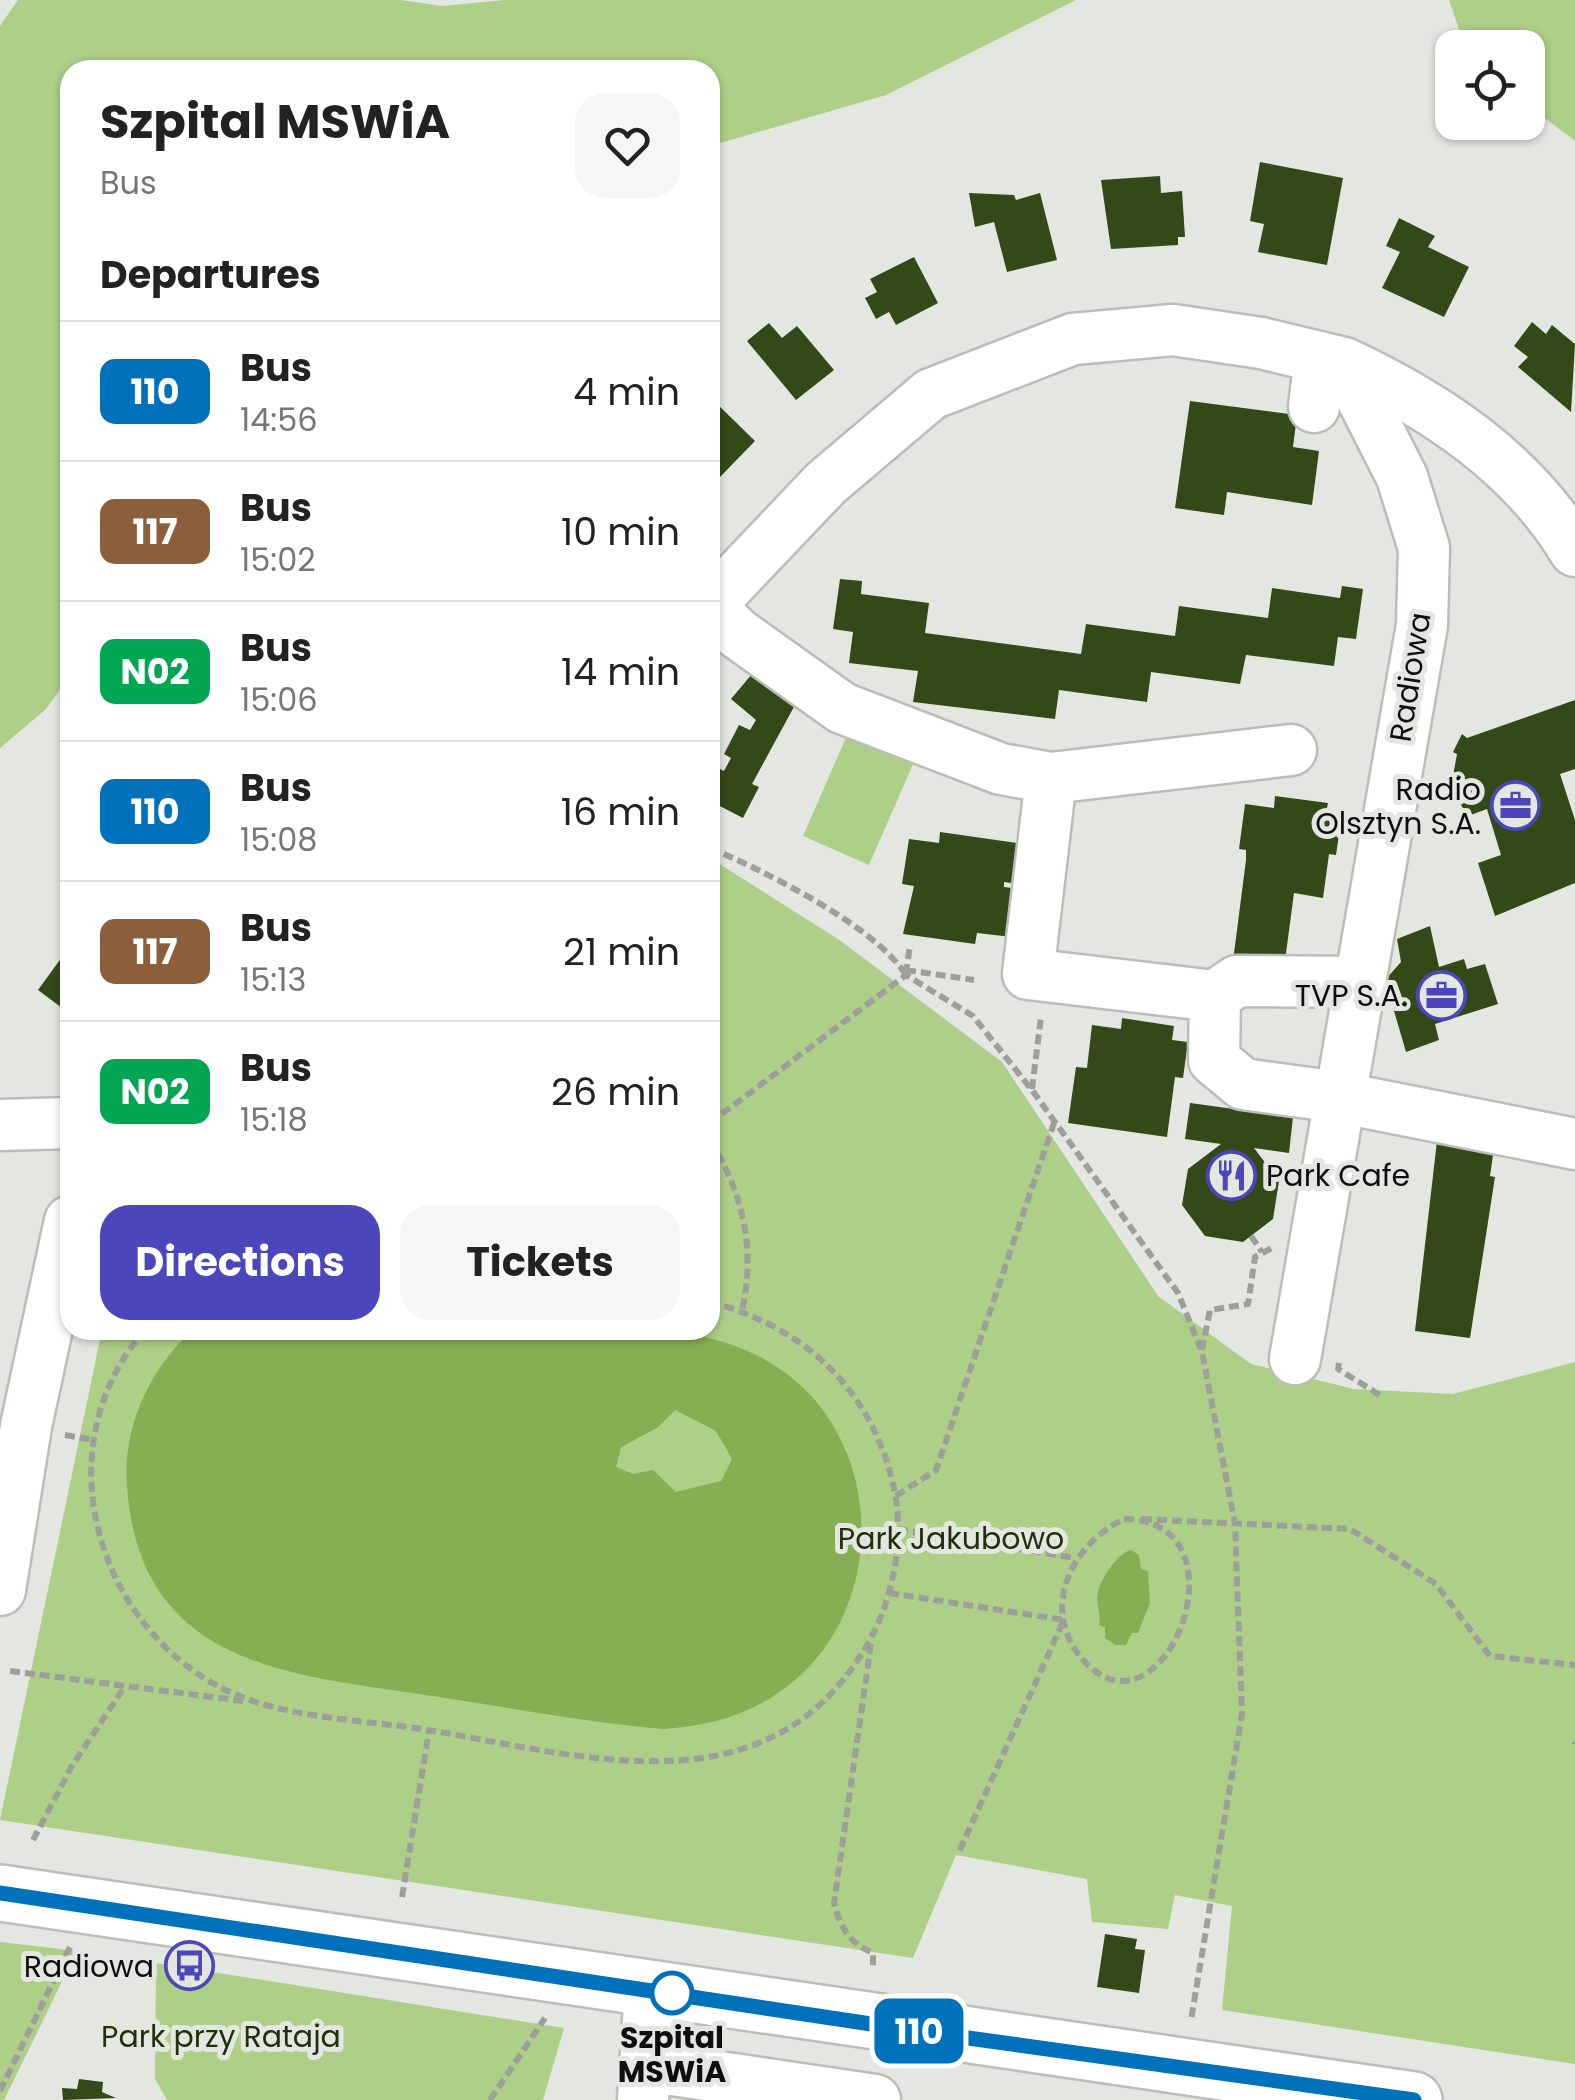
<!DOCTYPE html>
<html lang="en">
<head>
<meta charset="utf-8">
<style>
  body { margin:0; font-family:Poppins,sans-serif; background:#f6f6f6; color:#222; height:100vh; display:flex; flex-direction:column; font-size:38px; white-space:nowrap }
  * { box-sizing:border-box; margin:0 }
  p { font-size:32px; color:#767676 }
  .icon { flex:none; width:55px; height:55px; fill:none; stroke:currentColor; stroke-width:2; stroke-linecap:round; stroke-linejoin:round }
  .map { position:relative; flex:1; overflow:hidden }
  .details { position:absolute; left:60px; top:60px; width:660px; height:1280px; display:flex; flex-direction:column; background:#fff; border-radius:30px; box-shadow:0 2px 8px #0004 }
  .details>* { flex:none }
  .badge { padding:0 20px; border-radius:15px; font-size:35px; line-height:65px }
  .buttons { position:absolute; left:1435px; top:30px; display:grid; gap:20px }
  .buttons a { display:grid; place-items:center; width:110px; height:110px; border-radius:20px; background:#fff; box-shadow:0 2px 8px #0004; font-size:50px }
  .map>.badge { position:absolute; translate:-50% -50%; box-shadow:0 0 0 5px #fff }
  h2 { padding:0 40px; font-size:38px; line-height:90px }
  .round { display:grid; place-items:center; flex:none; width:105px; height:105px; border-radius:30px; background:#f6f6f6 }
  .summary { display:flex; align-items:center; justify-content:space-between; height:170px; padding:0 40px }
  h1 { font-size:48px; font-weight:700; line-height:75px }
  .primary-button { display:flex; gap:20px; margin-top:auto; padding:20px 40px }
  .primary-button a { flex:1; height:115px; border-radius:30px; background:#4c46bd; color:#fff; font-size:40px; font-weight:700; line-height:115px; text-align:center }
  .primary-button a+a { background:#f6f6f6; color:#222 }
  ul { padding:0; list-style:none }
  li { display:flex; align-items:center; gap:30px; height:140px; padding:0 40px; border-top:2px solid #e0e0e0 }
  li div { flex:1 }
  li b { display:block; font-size:38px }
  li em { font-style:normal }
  li .badge { min-width:110px; font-weight:700; text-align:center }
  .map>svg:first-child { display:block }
  .green { fill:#aecf87 }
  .water { fill:#86ae52; fill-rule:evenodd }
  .building { fill:#344918 }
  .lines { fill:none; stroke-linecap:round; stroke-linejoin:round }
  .minor-casing { stroke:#bbbeb8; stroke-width:55 }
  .major-casing { stroke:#bbbeb8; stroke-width:60 }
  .path { stroke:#9d9f9a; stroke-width:6; stroke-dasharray:10 5; stroke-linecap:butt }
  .minor { stroke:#fff; stroke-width:50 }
  .major { stroke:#fff; stroke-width:55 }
  .line-casing { stroke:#fff; stroke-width:22 }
  .line { stroke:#0072bc; stroke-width:15 }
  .stop-dot { fill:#fff; stroke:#0072bc; stroke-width:5 }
  .labels { text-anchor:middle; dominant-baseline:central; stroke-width:10; stroke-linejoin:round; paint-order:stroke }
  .street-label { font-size:30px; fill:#0d0f0c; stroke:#e4e7e1 }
  .poi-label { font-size:30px; fill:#0d0f0c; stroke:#e4e7e1; text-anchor:end }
  .park-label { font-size:30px; fill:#203009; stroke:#e4e7e1 }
  .stop-label { font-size:30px; font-weight:bold; fill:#0d0f0c; stroke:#e4e7e1 }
</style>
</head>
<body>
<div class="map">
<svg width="1575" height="2100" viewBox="0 0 1575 2100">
  <rect width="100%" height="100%" fill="#e4e7e1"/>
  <path class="green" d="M18,0h383l41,6 63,-6h571l-190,95 -176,51v-76h-640v607l-25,33 -45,38v-722z
    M1449,0h126v141l-47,-36v-57l-63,-1z
    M848,733l66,29 -45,103 -66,-29z
    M710,858l128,81 164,123 156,234 93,68 103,25 99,5 122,-32v702l-353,-54 10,-104 -57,-11 -7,34 -76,-7 -5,-43 -131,-24 -43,103 -913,-138 102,-490h608z
    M0,1942l77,9 -73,149h-4z
    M156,1963l408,65 -21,72h-376l-12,-21z"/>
  <path class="water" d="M193,1330h474c41,6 78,15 113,39 110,75 108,251 -2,324 -35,24 -72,33 -114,36 -74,-6 -146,-20 -219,-31 -145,-23 -305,-25 -318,-212 -5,-57 23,-119 66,-156zM675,1410l41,21 16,28 -11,22 -45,11 -23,-22 -20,4 -17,-7 5,-20 36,-19z
    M1131,1550l8,5 2,14 7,2 2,32 -12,30h-6l-6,12h-11l-10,-7v-11l-6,-2c3,-12 -4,-21 -1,-33 3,-14 20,-39 33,-42z"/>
  <path class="building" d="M1260,162l83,16 -16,87 -69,-13 6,-28 -14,-3z
    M1160,176l1,17 21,-2 3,46h-7v8l-67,4 -10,-69z
    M969,193l45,2 2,5 24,-7 17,67 -50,12 -13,-50 -19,5z
    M1399,218l36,18 -7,11 41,20 -25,50 -62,-29 18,-36 -14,-6z
    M914,257l24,46 -42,22 -7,-13 -13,7 -11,-21 12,-6 -7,-13z
    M1532,322l14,12 6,-9 23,19 -4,68 -53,-45 10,-10 -14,-11z
    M769,323l13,15 15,-12 37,44 -38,30 -49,-59z
    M712,399l43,42 -35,36 -5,-5 -5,15z
    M1190,401l107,14 -4,32 26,4 -7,54 -85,-13 -3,23 -49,-7z
    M840,579l22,2 -1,13 68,9 -4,30 156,21 5,-30 89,12 4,-30 89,12 4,-30 68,10 2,-12 21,3 -7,50 -18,-2 -4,29 -88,-11 -6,29 -89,-12 -4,30 -88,-12 -4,29 -142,-17 5,-31 -69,-8 4,-31 -20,-3z
    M752,674l43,31 -43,79 7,3 -16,31 -33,-17v-37l14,7 7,-13 -7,-4 15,-29 11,5 6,-10 -25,-21z
    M1575,700v69l-15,5 15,46v63l-80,33 -17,-53 23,-8 -14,-46 -19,7 -9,-14 -6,-26 4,-22 -4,-2 9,-18 5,4z
    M1275,796l53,7 -3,15 16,2 -5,35 -7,-1 -6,44 -29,-5 -10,75 -51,-7 13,-101v-10l-7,-1 6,-45 29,4z
    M940,832l77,11 -3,15 16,2 -4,25 -22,-3v5l15,2 -7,48 -35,-4 -2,11 -72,-10 11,-48 -12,-2 7,-45 30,4z
    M1430,926l9,41 25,-8 3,10 18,-5 13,40 -63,20 4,16 -33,12 -21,-72 16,-18 -4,-23z
    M70,946v68l-32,-24z
    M1122,1018l52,8 -2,14 16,2 -5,36 -8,-1 -8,60 -99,-14 8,-56 11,1 5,-43 29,4z
    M1190,1103l103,14 -4,36 -35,-5 25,33 -6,38 -30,23 -38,-6 -23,-31 6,-36 33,-25 -36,-5z
    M1437,1141l57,7 -4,28 5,1 -25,161 -55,-7z
    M1105,1934l32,5 -2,10 10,1 -6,43 -42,-6z
    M79,2079l24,3 -1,10 14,6 -53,2 -1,-12 15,1z"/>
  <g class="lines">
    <defs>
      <path id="minor" d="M1344,363c92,43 178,100 231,188
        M1314,407l6,-50
        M710,605l116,-122 105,-89 142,-55 100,-9 88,13 83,20 58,114 22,71 -2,77 -127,734
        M710,607l27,26 105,75 159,61 50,9 240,-28
        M1051,778l-23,196 187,22
        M1358,982l-121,-1 -22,15 -1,64 29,24 95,13 237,47
        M0,1125l70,-2
        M0,1590l26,-164 44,-205
        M646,2066l229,34
        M643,2099l7,-110"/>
      <path id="major" d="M0,1893l1414,207"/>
    </defs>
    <use href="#minor" class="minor-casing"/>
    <use href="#major" class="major-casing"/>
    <path class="path" d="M710,848c55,23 165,78 196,127
      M906,970l68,10
      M906,974l4,-29
      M1032,1089l9,-72
      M710,1123l196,-148 67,41 59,74 146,203 24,59 33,172 7,190 -51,306
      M710,1141c33,50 46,110 32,169
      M1251,1236l11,16
      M145,1330c-99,112 -53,286 71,355 59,33 140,34 206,44 155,25 342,87 442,-79 29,-46 42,-112 29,-166 -22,-95 -90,-158 -183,-182
      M1202,1350l8,-40 38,-6 7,-47 17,-9
      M1339,1363l-1,6 45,28
      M65,1435l29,5
      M896,1496l40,-26 119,-350
      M1124,1519c129,1 40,228 -39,143 -47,-50 -15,-117 39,-143z
      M1142,1519l208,10 86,55 54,72 85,9
      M898,1529l177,29
      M889,1593l175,27 -106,234
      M871,1644l-37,259c7,25 14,39 39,50v16
      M10,1671l233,30
      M1575,1742v2
      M33,1840l39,-74 53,-80
      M402,1897l27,-166
      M0,2091l71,-146
      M490,2100l55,-82"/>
    <use href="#minor" class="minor"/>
    <use href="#major" class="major"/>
  </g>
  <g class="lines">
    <defs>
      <path id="line" d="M0,1893l911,137 503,70"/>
    </defs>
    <use href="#line" class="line-casing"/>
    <use href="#line" class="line"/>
  </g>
  <defs>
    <symbol id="office-ring" viewBox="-11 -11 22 22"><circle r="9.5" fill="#e4e7e1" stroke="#4c46bd" stroke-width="1.5"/><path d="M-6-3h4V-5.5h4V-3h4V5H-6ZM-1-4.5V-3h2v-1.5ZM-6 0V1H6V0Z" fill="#4c46bd"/></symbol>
    <symbol id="restaurant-ring" viewBox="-11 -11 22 22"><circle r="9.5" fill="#e4e7e1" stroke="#4c46bd" stroke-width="1.5"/><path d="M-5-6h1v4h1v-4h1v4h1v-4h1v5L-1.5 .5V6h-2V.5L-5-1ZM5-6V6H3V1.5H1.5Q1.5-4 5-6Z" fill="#4c46bd"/></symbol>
    <symbol id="bus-ring" viewBox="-11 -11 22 22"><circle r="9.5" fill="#e4e7e1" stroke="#4c46bd" stroke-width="1.5"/><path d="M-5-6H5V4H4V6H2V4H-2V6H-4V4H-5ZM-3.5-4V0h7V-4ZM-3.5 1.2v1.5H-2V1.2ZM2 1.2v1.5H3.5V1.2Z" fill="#4c46bd"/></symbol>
  </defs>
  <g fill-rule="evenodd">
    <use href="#office-ring" x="1488" y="778" width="55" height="55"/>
    <use href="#office-ring" x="1414" y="968" width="55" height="55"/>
    <use href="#restaurant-ring" x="1204" y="1148" width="55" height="55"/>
    <use href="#bus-ring" x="162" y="1938" width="55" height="55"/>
  </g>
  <circle class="stop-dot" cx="672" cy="1993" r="20"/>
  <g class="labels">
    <g class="street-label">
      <text transform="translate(1410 677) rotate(-81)">Radiowa</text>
    </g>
    <g class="poi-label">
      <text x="1481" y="789">Radio<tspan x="1481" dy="34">Olsztyn S.A.</tspan></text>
      <text x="1407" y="995">TVP S.A.</text>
      <text x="1266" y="1175" text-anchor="start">Park Cafe</text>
      <text x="154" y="1966">Radiowa</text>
    </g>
    <g class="park-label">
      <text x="951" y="1538">Park Jakubowo</text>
      <text x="221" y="2036">Park przy Rataja</text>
    </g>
    <g class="stop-label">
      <text x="672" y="2037">Szpital<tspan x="672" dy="34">MSWiA</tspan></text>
    </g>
  </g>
</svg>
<div class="buttons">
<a><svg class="icon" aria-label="locate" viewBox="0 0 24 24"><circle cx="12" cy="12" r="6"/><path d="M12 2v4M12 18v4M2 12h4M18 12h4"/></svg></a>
</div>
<b class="badge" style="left:919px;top:2031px;background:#0072bc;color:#fff">110</b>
<section class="details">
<div class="summary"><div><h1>Szpital MSWiA</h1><p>Bus</p></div><a class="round"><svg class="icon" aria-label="heart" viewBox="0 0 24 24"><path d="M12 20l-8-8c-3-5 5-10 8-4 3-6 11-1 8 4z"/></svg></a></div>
<h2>Departures</h2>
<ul>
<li><span class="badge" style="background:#0072bc;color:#fff">110</span><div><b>Bus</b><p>14:56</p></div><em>4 min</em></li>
<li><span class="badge" style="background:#8b5e3c;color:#fff">117</span><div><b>Bus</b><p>15:02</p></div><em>10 min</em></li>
<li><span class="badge" style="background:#00a651;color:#fff">N02</span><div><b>Bus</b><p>15:06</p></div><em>14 min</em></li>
<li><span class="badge" style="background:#0072bc;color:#fff">110</span><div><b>Bus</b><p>15:08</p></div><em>16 min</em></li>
<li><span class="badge" style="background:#8b5e3c;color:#fff">117</span><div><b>Bus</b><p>15:13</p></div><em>21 min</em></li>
<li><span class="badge" style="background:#00a651;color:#fff">N02</span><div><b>Bus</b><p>15:18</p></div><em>26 min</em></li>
</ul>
<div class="primary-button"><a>Directions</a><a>Tickets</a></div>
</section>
</div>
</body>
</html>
